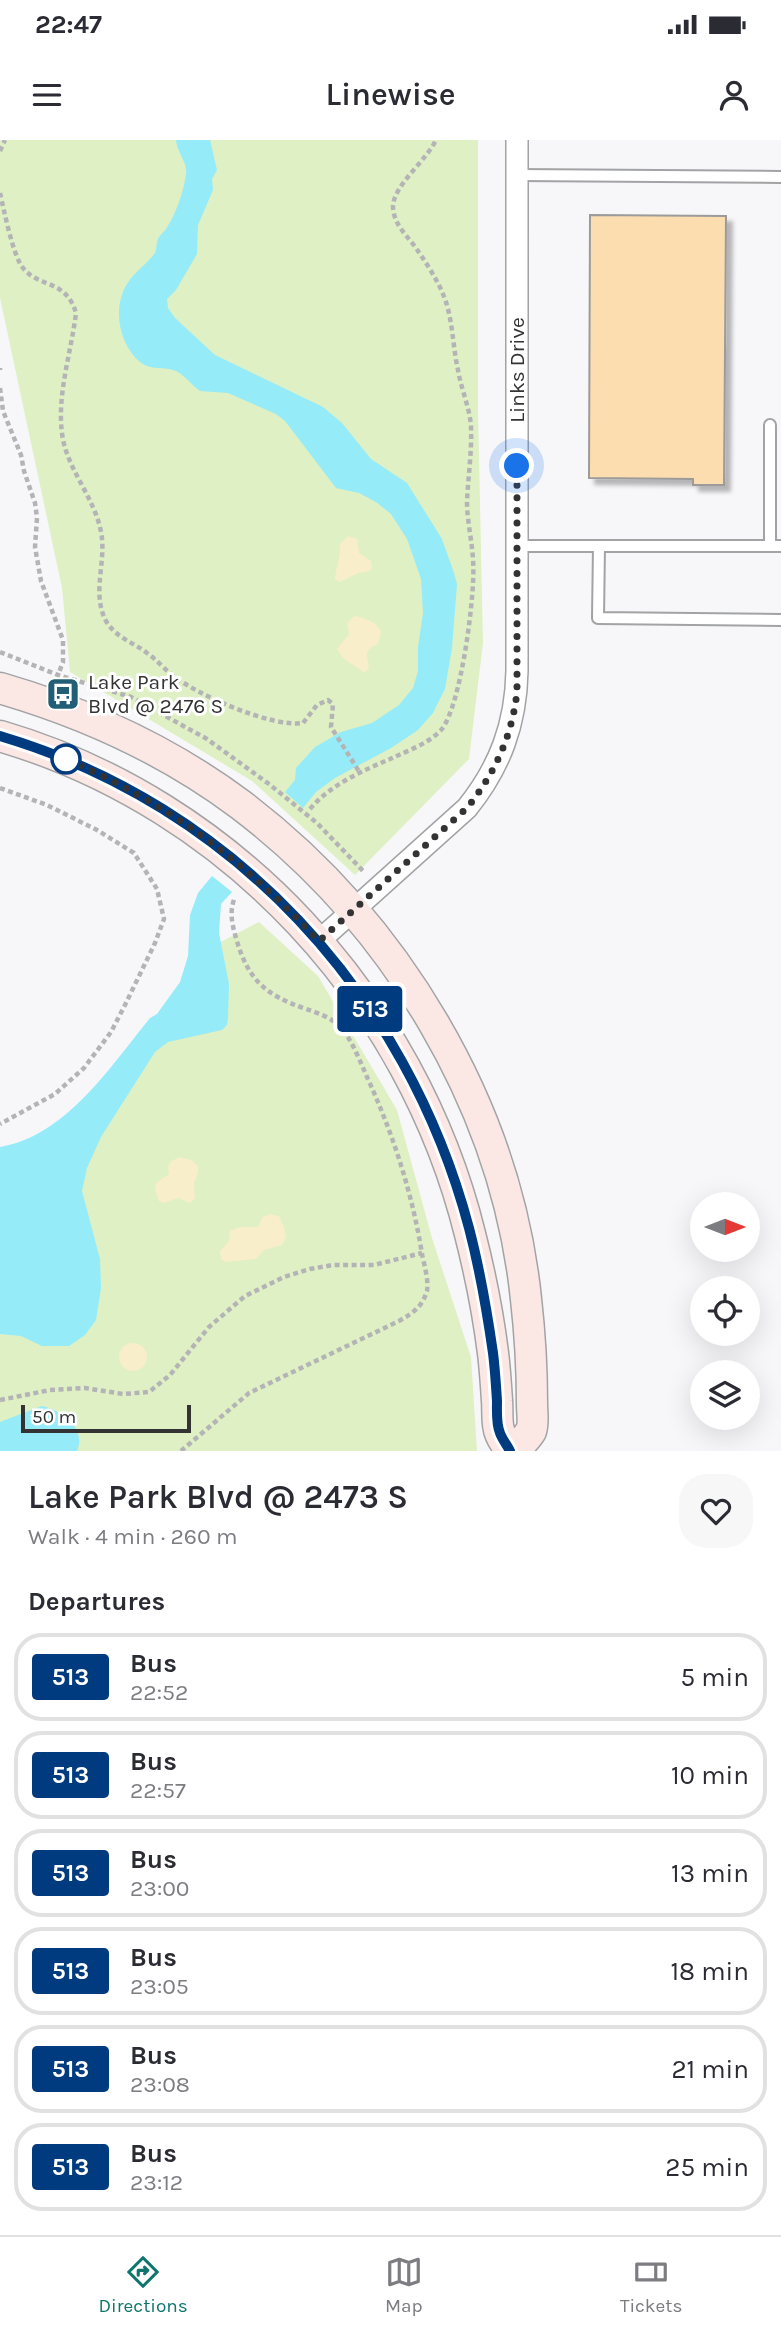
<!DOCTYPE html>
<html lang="en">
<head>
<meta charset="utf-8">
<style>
  body { margin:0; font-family:Karla,sans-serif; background:#f7f7f7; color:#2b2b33; height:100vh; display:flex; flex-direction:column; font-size:26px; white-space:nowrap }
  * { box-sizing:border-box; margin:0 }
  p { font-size:23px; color:#7c7c81 }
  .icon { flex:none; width:38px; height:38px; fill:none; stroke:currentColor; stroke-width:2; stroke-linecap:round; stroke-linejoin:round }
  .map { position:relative; height:1311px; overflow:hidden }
  .details { display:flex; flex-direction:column; background:#fff; flex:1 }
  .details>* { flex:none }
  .badge { padding:0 14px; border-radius:5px; font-size:24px; line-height:46px }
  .needle { width:46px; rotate:90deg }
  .buttons { position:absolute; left:690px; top:1052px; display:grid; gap:14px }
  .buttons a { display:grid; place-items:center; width:70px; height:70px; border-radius:50%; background:#fff; box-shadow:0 7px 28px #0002; font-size:35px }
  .scale { position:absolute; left:21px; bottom:18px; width:170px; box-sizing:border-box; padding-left:7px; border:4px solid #333334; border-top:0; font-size:19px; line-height:24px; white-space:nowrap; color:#333334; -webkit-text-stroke:5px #fff; paint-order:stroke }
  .you { position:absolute; width:35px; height:35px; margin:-18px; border:5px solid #fff; border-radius:50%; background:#1a73e8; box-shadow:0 0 0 10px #1a73e833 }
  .map>.badge { position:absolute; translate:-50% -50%; box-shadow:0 0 0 4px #fff }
  h2 { padding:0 28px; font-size:26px; line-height:63px }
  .round { display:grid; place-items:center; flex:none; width:74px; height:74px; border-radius:28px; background:#f7f7f7 }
  .head { display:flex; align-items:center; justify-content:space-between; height:119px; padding:0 28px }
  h1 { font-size:33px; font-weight:600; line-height:52px }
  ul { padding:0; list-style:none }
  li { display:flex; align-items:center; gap:21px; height:88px; margin:0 14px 10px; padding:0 14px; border:4px solid #e1e1e2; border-radius:28px }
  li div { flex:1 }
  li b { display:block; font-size:26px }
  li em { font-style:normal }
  li .badge { min-width:77px; font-weight:700; text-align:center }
  .status { display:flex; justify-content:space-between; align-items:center; height:49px; padding:0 35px; background:#fff; direction:ltr }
  .status svg { height:19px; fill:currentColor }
  header { display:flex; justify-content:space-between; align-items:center; height:91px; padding:0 28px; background:#fff; font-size:32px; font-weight:600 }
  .tab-bar { display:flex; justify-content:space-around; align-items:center; height:98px; border-top:2px solid #e1e1e2; background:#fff; font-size:19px; color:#7c7c81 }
  .tab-bar a { display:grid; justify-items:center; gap:4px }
  .tab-bar .current { color:#0f766e }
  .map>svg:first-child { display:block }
  .green { fill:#dff0c4 }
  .sand { fill:#f8eec9 }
  .water { fill:#95ebf8 }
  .building { fill:#fbddb0; stroke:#9c9b99; stroke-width:2; filter:url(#shadow) }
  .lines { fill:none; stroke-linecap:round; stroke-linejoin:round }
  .lane-casing { stroke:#a2a3a5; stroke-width:14 }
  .street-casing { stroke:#a2a3a5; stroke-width:24 }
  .secondary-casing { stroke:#a2a3a5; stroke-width:33 }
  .path { stroke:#b4b4b6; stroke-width:4.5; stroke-dasharray:5 3.5; stroke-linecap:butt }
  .lane { stroke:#fff; stroke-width:10 }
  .street { stroke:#fff; stroke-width:21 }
  .secondary { stroke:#fbe8e5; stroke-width:30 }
  .line-casing { stroke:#fff; stroke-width:16 }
  .line { stroke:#003b80; stroke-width:10 }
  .walk { stroke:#333334; stroke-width:7; stroke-dasharray:0 12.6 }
  .stop-dot { fill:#fff; stroke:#003b80; stroke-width:3.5 }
  .labels { text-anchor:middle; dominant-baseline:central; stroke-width:6; stroke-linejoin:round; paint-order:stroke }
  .street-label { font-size:21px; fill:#333334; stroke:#fff }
  .poi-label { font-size:21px; fill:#333334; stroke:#fff; text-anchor:start }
</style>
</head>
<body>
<div class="status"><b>22:47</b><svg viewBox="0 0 49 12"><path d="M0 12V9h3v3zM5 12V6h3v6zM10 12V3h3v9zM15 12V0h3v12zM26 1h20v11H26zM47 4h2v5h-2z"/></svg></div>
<header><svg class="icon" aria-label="menu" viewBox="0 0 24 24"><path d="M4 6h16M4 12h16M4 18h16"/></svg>Linewise<svg class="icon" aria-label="person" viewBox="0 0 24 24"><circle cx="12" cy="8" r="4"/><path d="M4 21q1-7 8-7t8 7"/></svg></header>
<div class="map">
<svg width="781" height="1311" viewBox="0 0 781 1311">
  <defs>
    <filter id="shadow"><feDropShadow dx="6" dy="6" stdDeviation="2" flood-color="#0004"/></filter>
  </defs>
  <rect width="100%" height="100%" fill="#f7f7fa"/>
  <path class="green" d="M0,0h478v270l5,233 -14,116 -114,116 -103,-94 -182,-109 -8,-84 -62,-290z
    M259,782l59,54 79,134 35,128 39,119 6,94h-477v-278l74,-31 143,-198z"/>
  <path class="sand" d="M348,396l9,3 2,14 12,8 1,7 -2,3 -12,2 -18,9 -5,-3c1,-13 6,-23 5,-35z
    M354,476c9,1 25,7 27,16l-3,12c-15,6 -11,11 -9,24l-4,5 -22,-15 -6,-9 12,-15 -2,-11z
    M180,1017l11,3 7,6v7l-4,10 1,15 -5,5 -12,-5 -14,5 -5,-2 -4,-11 1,-7 13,-9 -1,-8 3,-5z
    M270,1074l9,2 5,11 2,10 -4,8 -18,5 -8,9 -31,3 -4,-3 -1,-8 9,-10 1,-10 10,-4h18l5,-10z
    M119 1217a14 14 0 1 1 28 0a14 14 0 1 1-28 0Z"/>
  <path class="water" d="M176,0h34l7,30 -5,9 1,11 -15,35 -1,29 -21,36 -9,9 1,9 7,10 40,37 108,52 19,16 29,36 36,24 35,56 12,34 3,11 -5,64 -7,41 -12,24 -15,17 -27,18 -56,30 -19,14 -13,16 -18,-16 10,-12 1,-12 19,-21 26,-15 31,-9 27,-18 14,-17 5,-17v-24l5,-34 -2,-34 -14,-40 -16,-25 -15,-12 -17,-9 -23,-5 -51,-67 -9,-7 -48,-21 -28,-2c-9,-6 -14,-15 -24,-20 -12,-5 -25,0 -36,-9 -21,-18 -28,-54 -13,-78 7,-12 21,-21 28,-31 2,-5 1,-11 4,-16 2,-3 5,-5 7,-8 10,-15 17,-36 20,-54 2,-13 -9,-22 -10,-35z
    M212,736l20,16 -11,12 -2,29 10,51 -1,34 -1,7 -5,5 -54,12 -13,10 -54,85 -14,31 -5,23 18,68 1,29 -5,32 -11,15 -16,11h-27l-21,-10 -21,-2v-187c66,-11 110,-80 150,-129l7,-4 23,-32 8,-26 2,-41 8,-22z
    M42,1266c19,4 45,22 35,45h-77v-29z"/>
  <path class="building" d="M590,75l136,1 -2,269h-31v-6l-104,-1z"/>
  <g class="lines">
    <defs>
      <path id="lane" d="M517,35l264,2
        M770,285v121
        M517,406h264
        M599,406l-1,72 183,2"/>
      <path id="street" d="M319,801l148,-133c33,-41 49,-84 50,-137v-531"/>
      <path id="secondary" d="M0,548c86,25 169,63 241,117 154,117 265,300 285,494 4,35 6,70 6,105 0,8 2,20 -1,27 -4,7 -12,14 -17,20
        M0,596c232,68 412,264 470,498 10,39 18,79 23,119 2,16 3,32 4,48 1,10 -1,23 3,32 2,6 7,12 10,18"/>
    </defs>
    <use href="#lane" class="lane-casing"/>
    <use href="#street" class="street-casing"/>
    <use href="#secondary" class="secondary-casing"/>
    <path class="path" d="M0,11l5,-11
      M0,53c4,17 13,63 23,75 16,20 43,11 53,45 -5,42 -22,89 -12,131 8,31 31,56 37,88 6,29 -10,61 5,89 10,17 27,21 41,32 9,6 16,15 24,21 24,20 101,54 132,49l14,-18 11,-5 5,4 -2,23 29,46
      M0,228v2
      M0,248l3,23 18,44 3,16 11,32 2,15 -2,29 6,34 22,59v22l-5,13
      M0,512l58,23 73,22 76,42 62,45 48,39 48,50
      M0,648l47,17 50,25 37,23 23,36 7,30 -9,24 -30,62 -14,27 -27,36 -29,26 -55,30
      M310,669c20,-24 52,-38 80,-50 17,-8 38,-15 51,-29 20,-22 35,-139 32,-170 -1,-20 -6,-39 -6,-58 1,-25 5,-50 4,-75 -1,-19 -10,-38 -13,-57 -5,-22 -5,-46 -12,-68 -6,-18 -17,-35 -28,-51 -9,-14 -25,-26 -25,-45 1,-21 33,-45 43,-66
      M0,1260l50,-10 35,-2 38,6 26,-2 21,-17 39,-48 36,-31 39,-19 26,-8 23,-4h41l48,-12
      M181,1311l68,-58 150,-72c14,-8 23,-14 28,-30 2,-10 -3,-27 -5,-37 -10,-62 -29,-120 -55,-177 -7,-16 -14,-34 -24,-47 -8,-11 -25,-17 -37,-21 -41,-14 -58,-29 -70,-71 -4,-14 -7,-27 -1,-41"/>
    <use href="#lane" class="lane"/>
    <use href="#street" class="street"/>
    <use href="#secondary" class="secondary"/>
  </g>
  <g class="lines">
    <defs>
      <path id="line" d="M0,596c233,69 407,258 469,492 11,42 18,83 24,125 2,16 3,32 4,48 0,10 -1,23 3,32 2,6 7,12 10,18"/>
    </defs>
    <use href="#line" class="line-casing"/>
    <use href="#line" class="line"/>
    <path class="walk" d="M66,619l-4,-2c107,47 177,99 257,184l148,-133c28,-35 45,-72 50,-116v-226"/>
  </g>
  <defs>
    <symbol id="bus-square" viewBox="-11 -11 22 22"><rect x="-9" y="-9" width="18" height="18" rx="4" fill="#225f76" stroke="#fff"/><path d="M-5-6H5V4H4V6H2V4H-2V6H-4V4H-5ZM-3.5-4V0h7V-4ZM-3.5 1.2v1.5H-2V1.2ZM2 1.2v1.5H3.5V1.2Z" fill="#fff"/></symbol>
  </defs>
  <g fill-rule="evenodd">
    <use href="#bus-square" x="44" y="535" width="38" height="38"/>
  </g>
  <circle class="stop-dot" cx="66" cy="619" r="14"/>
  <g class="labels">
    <g class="street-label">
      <text transform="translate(517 230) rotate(-90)">Links Drive</text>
    </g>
    <g class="poi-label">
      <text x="88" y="542">Lake Park<tspan x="88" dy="24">Blvd @ 2476 S</tspan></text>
    </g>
  </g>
</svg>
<div class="buttons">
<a><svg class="needle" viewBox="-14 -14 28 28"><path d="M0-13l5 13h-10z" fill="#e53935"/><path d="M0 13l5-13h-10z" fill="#7c7c81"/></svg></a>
<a><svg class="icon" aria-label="locate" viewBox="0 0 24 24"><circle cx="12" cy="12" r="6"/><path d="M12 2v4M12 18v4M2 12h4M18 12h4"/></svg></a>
<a><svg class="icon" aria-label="layers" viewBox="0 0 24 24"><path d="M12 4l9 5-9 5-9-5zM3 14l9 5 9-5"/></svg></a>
</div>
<div class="scale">50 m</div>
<div class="you" style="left:517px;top:326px"></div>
<b class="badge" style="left:370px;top:869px;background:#003b80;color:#fff">513</b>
</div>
<section class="details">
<div class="head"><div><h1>Lake Park Blvd @ 2473 S</h1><p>Walk · 4 min · 260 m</p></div><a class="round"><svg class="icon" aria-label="heart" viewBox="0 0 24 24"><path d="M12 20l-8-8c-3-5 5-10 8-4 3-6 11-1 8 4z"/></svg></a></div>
<h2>Departures</h2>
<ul>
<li><span class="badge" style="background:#003b80;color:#fff">513</span><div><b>Bus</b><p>22:52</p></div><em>5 min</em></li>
<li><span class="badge" style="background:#003b80;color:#fff">513</span><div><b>Bus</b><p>22:57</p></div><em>10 min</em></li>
<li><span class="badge" style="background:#003b80;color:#fff">513</span><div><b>Bus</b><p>23:00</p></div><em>13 min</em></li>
<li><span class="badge" style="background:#003b80;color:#fff">513</span><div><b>Bus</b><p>23:05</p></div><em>18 min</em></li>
<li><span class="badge" style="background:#003b80;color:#fff">513</span><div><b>Bus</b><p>23:08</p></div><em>21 min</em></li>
<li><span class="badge" style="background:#003b80;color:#fff">513</span><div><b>Bus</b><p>23:12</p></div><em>25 min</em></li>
</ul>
</section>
<nav class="tab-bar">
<a class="current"><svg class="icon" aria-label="directions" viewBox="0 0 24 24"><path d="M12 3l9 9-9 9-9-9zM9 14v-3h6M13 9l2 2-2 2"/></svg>Directions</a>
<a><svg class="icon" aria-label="map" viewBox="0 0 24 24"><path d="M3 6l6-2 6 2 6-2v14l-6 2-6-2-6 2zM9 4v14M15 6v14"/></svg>Map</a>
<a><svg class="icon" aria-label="tickets" viewBox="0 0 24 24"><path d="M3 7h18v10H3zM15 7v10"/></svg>Tickets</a>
</nav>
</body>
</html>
